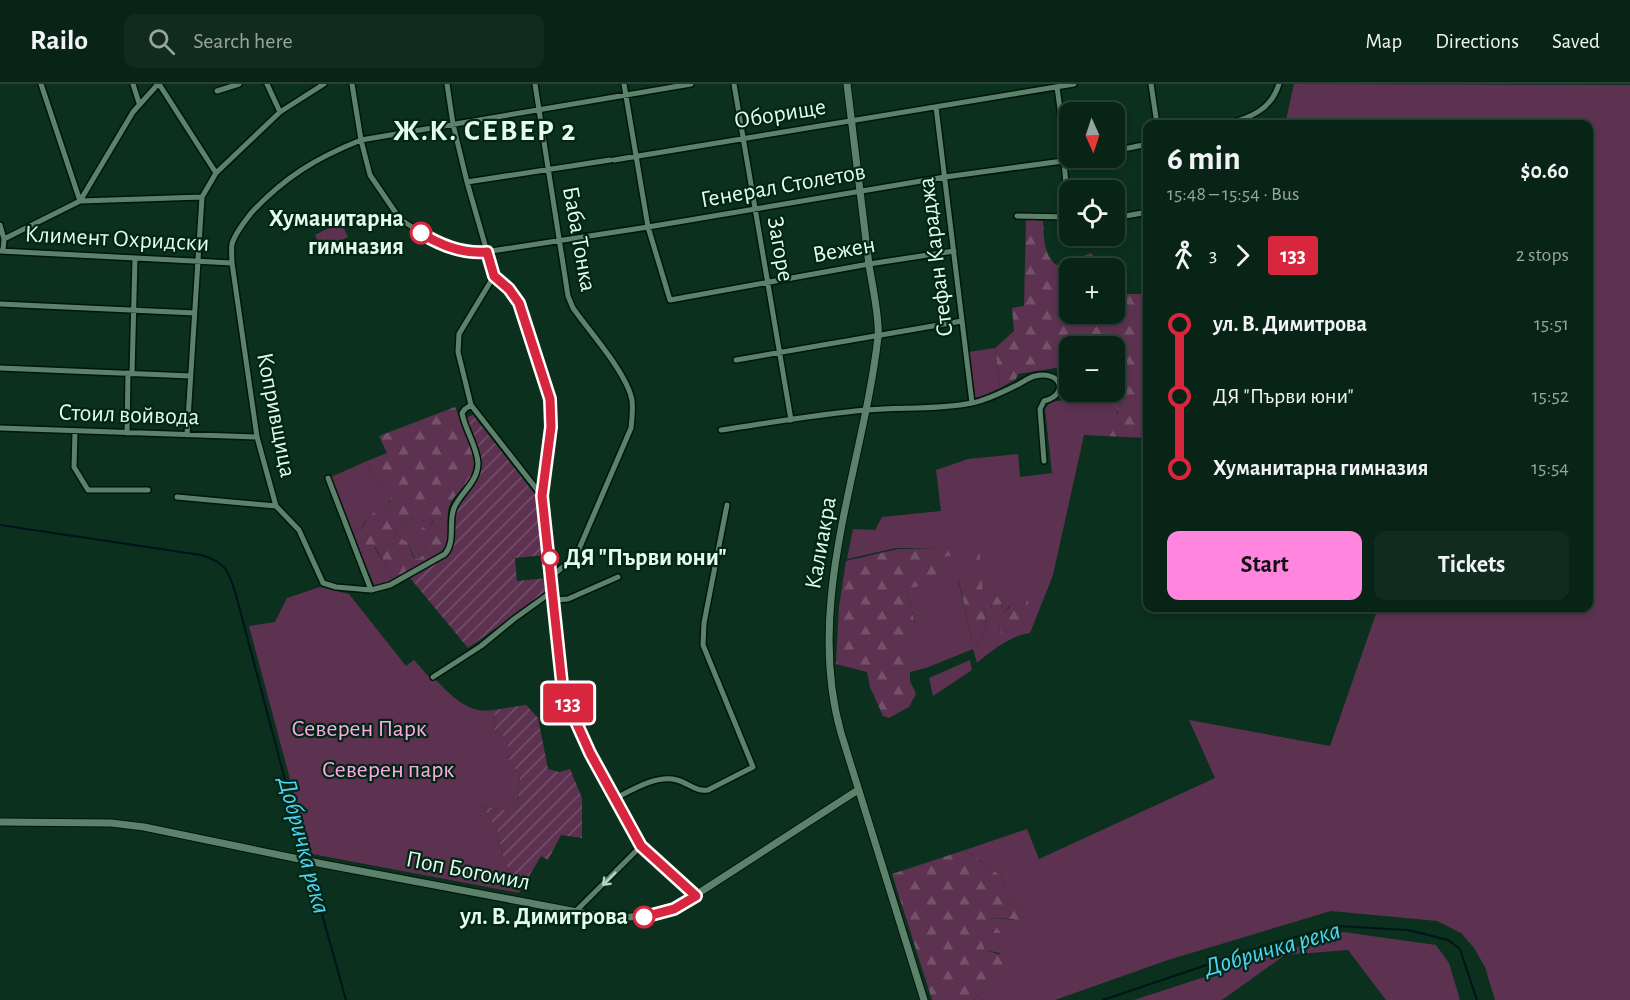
<!DOCTYPE html>
<html lang="en">
<head>
<meta charset="utf-8">
<style>
  body { margin:0; font-family:"Alegreya Sans",sans-serif; background:#112c1f; color:#f1f3f6; height:100vh; display:flex; flex-direction:column; font-size:22px; white-space:nowrap }
  * { box-sizing:border-box; margin:0 }
  p { font-size:20px; color:#98a4a1 }
  .icon { flex:none; width:33px; height:33px; fill:none; stroke:currentColor; stroke-width:2; stroke-linecap:round; stroke-linejoin:round }
  .map { position:relative; flex:1; overflow:hidden }
  .panel { position:absolute; left:1143px; top:36px; width:450px; height:492px; display:flex; flex-direction:column; background:#082416; border-radius:12px; box-shadow:0 3px 9px #0003,0 0 0 2px #294135 }
  .panel>* { flex:none }
  .badge { padding:0 12px; border-radius:4px; font-size:21px; line-height:39px }
  .needle { width:39px; rotate:177deg }
  .buttons { position:absolute; left:1059px; top:18px; display:grid; gap:12px }
  .buttons a { display:grid; place-items:center; width:66px; height:66px; border-radius:12px; background:#082416; box-shadow:0 3px 9px #0003,0 0 0 2px #294135; font-size:30px }
  .map>.badge { position:absolute; translate:-50% -50%; box-shadow:0 0 0 3px #fff }
  .legs { display:flex; align-items:center; gap:9px; height:66px; padding:0 24px; font-size:20px }
  .legs p { margin-inline-start:auto }
  .head { display:flex; align-items:center; justify-content:space-between; height:102px; padding:0 24px }
  h1 { font-size:33px; font-weight:700; line-height:45px }
  .action { display:flex; gap:12px; margin-top:auto; padding:12px 24px }
  .action a { flex:1; height:69px; border-radius:12px; background:#ff85df; color:#111; font-size:24px; font-weight:700; line-height:69px; text-align:center }
  .action a+a { background:#112c1f; color:#f1f3f6 }
  ul { padding:0 24px; list-style:none }
  li { display:flex; align-items:center; gap:21px; height:72px; font-size:22px }
  li i { display:grid; place-items:center; width:9px; height:100%; margin:0 8px; background:currentColor }
  li i::after { content:''; width:15px; height:15px; margin:-8px; border:4px solid; border-radius:50%; background:#082416 }
  li p { margin-inline-start:auto }
  li:first-child i { background:linear-gradient(#0000 50%,currentColor 0) }
  li:last-child i { background:linear-gradient(currentColor 50%,#0000 0) }
  header { display:flex; align-items:center; gap:36px; box-sizing:border-box; height:84px; padding:0 30px; background:#082416; border-bottom:2px solid #294135 }
  header strong { font-size:28px }
  nav { display:flex; gap:33px; margin-inline-start:auto; font-size:21px }
  .search { width:420px; height:54px; background:#112c1f; display:flex; align-items:center; gap:15px; box-sizing:border-box; padding:0 21px; border-radius:12px; color:#98a4a1; font-size:22px }
  .map>svg:first-child { display:block }
  .green { fill:#5d3251; fill-rule:evenodd }
  .forest { fill:url(#forest-firs); fill-rule:evenodd }
  .garden { fill:url(#garden-furrows) }
  .lines { fill:none; stroke-linecap:round; stroke-linejoin:round }
  .stream { stroke:#00141b; stroke-width:2 }
  .minor-casing { stroke:#001609; stroke-width:8 }
  .tertiary-casing { stroke:#001609; stroke-width:9 }
  .minor { stroke:#5d826c; stroke-width:5 }
  .tertiary { stroke:#5d826c; stroke-width:7 }
  .oneway { stroke:#b5d0c0 }
  .line-1-casing { stroke:#fff; stroke-width:14 }
  .line-1 { stroke:#d7263d; stroke-width:9 }
  .stop-1-dot { fill:#fff; stroke:#d7263d; stroke-width:3 }
  .labels { text-anchor:middle; dominant-baseline:central; stroke-width:4.5; stroke-linejoin:round; paint-order:stroke }
  .street-label { font-size:24px; fill:#e5faed; stroke:#012614 }
  .stop-label { font-size:24px; font-weight:bold; fill:#e5faed; stroke:#012614; text-anchor:end }
  .park-label { font-size:24px; fill:#fca9e3; stroke:#012614 }
  .water-label { font-size:26px; font-style:italic; fill:#51d4f5; stroke:#012614 }
  .district-label { font-size:30px; font-weight:bold; letter-spacing:1.5px; fill:#e5faed; stroke:#012614 }
</style>
</head>
<body>
<header>
<strong>Railo</strong>
<div class="search"><svg class="icon" aria-label="search" viewBox="0 0 24 24"><circle cx="10" cy="10" r="6"/><path d="M15 15l6 6"/></svg>Search here</div>
<nav><a>Map</a><a>Directions</a><a>Saved</a></nav>
</header>
<div class="map">
<svg width="1630" height="916" viewBox="0 0 1630 916">
  <defs>
    <pattern id="forest-firs" width="22" height="20" patternUnits="userSpaceOnUse" patternTransform="scale(1.5)"><rect width="22" height="20" fill="#5d3251"/><path d="M5 1l3.5 6h-7zM16 11l3.5 6h-7z" fill="#74516a"/></pattern>
    <pattern id="garden-furrows" width="10" height="10" patternUnits="userSpaceOnUse" patternTransform="scale(1.5)"><rect width="10" height="10" fill="#5d3251"/><path d="M-1 1l2-2M0 10L10 0M9 11l2-2" fill="none" stroke="#74516a"/></pattern>
  </defs>
  <rect width="100%" height="100%" fill="#0b301e"/>
  <path class="green" d="M1294,0l336,1v915h-135l-10,-33 -11,-19 -13,-15 -24,-12 -106,-10 -163,49 -113,40h-82l12,-10 15,-37 -15,-3 -4,-12 5,-6 14,1 -12,-14c14,-3 28,3 41,2v-7l-19,-18 -6,-9 -4,-12 -35,-25 62,-21 12,30 176,-81 -26,-58 141,26 48,-138h210v-484h-303z
    M341,138l7,15 -26,12 -7,-14z
    M995,264l5,40 -20,9h-5l-6,-45z
    M1071,308c8,0 18,-2 26,0 13,3 24,16 20,30l-33,13 -31,140 -23,58c-18,2 -39,18 -53,30l-4,-14 -47,19 -16,4v-38l6,-8 -17,-62 72,-16 5,27 -18,4 15,66 3,3 10,-19 -8,-83 -38,3 -44,-1 -49,11 6,-30 22,1 7,-13 59,-6 -5,-41 32,-11 50,-5 2,23 32,-4 -7,-64 5,-7 15,-2 6,-3zM1001,518l1,8 3,2 6,-8 -11,29 -4,-17 -5,-10z
    M367,377l9,21 15,13 -1,12c-11,2 -22,7 -27,18 -3,5 -3,8 -9,11l-23,-59z
    M411,435l7,3 12,-3 3,1 -12,25 5,3 -3,7 -4,5 -4,-2 -8,-16 -9,-6 -2,-7z
    M374,463l13,19 6,15 -18,6 -14,-33z
    M320,503l29,7 57,72 8,-6 14,16 5,1c17,17 34,38 61,33l1,21c17,8 11,13 14,28 2,5 7,11 11,16l-2,27 -11,8 -24,-4 14,25 7,29 15,33 -207,-39 -3,-4 -60,-224 26,-4 12,-24z
    M970,576l2,10 -39,26 -4,-18z
    M1343,848l93,13 13,18 11,37h-74l-38,-50 -63,5 -63,45h-88z"/>
  <path class="forest" d="M1026,135l17,2c1,16 0,33 13,44l21,-2 4,-6 10,-4 8,8 11,3v4h-40v46h44l1,-20h32v144l-63,-3 33,-14c5,-15 -8,-23 -20,-29h17v-46h-44l1,51 -6,3 -4,-33 -43,7 -2,5 -16,9 -5,-40 19,-17 -2,-23 12,-2z
    M455,323c6,15 21,43 20,58 0,16 -18,25 -25,39 -7,16 5,36 -10,49l-47,28 -6,-15 -12,-19 -14,7 -7,-18c17,-12 5,-23 36,-29l1,-12 -15,-13 -9,-21 20,-8 -8,-17zM411,435l7,3 12,-3 3,1 -1,4 -10,4 -7,14 11,6 -3,7 -4,4 -5,-1 -7,-16 -9,-6 -2,-7z
    M959,462h20l7,83 -10,19 -3,-3 -15,-68 16,-4 -4,-21 -31,6 5,22 -38,9 10,38 -6,7v47l6,13 -7,13 -20,11 -6,-2 -13,-29 -3,-15 -31,-8 3,-57 7,-46 52,-12h42z
    M997,512l4,6 1,8 3,2 15,-16 8,4v16l-17,23 -8,-2c-3,-4 -12,-32 -13,-38l2,-2z
    M965,766l35,25 4,12 6,9 19,18v8c-13,-1 -27,-6 -40,-3l12,14h-15l-5,5 4,12 27,8 2,7 -41,35h-41l-40,-126z"/>
  <path class="garden" d="M473,331l65,83 7,57 -30,3 2,23 30,-3 1,13 -80,57 -58,-70 40,-25c8,-11 1,-28 5,-41 4,-11 14,-18 19,-27 14,-21 -1,-46 -9,-67z
    M526,621l12,13 10,51 11,3 11,-3 12,29v40l-21,-3 -13,25 -7,-4 -22,37 -15,-33 -7,-29 -14,-25 24,4 11,-8 2,-27c-4,-5 -9,-11 -11,-16 -3,-15 3,-20 -14,-28l-1,-21z"/>
  <g class="lines">
    <path class="stream" d="M0,441l201,30c26,8 27,15 35,40l70,264
      M308,780l38,136
      M1103,916l160,-54 73,-20 72,4 40,10 12,9 17,51"/>
    <defs>
      <path id="minor" d="M41,0l39,117 122,-4
        M133,0l6,19
        M159,0l57,89
        M267,0l13,28
        M352,0l9,56 9,35 30,44 30,20 16,6 32,8 170,-26 297,-50 140,-19
        M447,0l6,40 14,58 27,94 15,13 10,14 31,95 1,29 -9,69 21,197 27,60 51,93 55,50
        M535,0l33,212 5,12c16,23 54,65 59,92 1,9 0,19 -1,28l-55,128 -24,20
        M624,0l24,143 22,73 199,-36 85,-13
        M734,0l57,336
        M1151,0l6,40
        M1057,3l10,74
        M217,7l22,-7
        M936,23l36,296
        M1226,40c24,-6 45,-14 53,-40
        M1114,67l34,-7
        M614,76l460,-76
        M1064,78l6,65
        M467,98l143,-22
        M1017,132l52,1
        M1114,134l34,-6
        M0,141l4,14
        M0,167l232,12
        M3,167l1,-12 76,-38 53,-89 25,-28
        M494,192l-35,58 -1,18 13,53 71,91
        M0,220l195,9
        M736,276l226,-39
        M0,284l191,8
        M132,290l3,-116
        M0,344l257,9
        M721,346c48,-7 97,-16 146,-20 34,-3 71,0 105,-7 15,-3 29,-10 43,-17 7,-3 12,-8 20,-10 27,-6 34,19 9,25l-4,8 4,52
        M75,347l-1,36 14,23h60
        M127,349l1,-60
        M187,351l15,-238 14,-24 64,-61 44,-28
        M328,394l43,112 19,-5 55,-31c11,-13 3,-31 9,-46 7,-16 24,-26 24,-45 -1,-17 -13,-33 -16,-50l3,-4 6,-4
        M177,413l99,9
        M371,506l-35,-3 -13,-4 -24,-53 -23,-24 -19,-69 -25,-174c0,-6 -1,-13 0,-19 3,-11 13,-23 20,-32 33,-35 64,-54 109,-72l330,-56
        M554,516l14,-1 50,-22
        M433,593l48,-31 33,-27 39,-28
        M614,715c18,-9 43,-25 63,-19 12,3 18,12 31,10l45,-23 -50,-122 1,-22 23,-118
        M576,827l65,-65"/>
      <path id="tertiary" d="M847,0c7,60 15,121 22,181 3,19 11,55 9,72 -15,131 -74,265 -37,396l83,267
        M0,738l111,1 33,4 179,37 286,54c23,0 43,-2 65,-9l184,-119"/>
    </defs>
    <use href="#minor" class="minor-casing"/>
    <use href="#tertiary" class="tertiary-casing"/>
    <use href="#minor" class="minor"/>
    <use href="#tertiary" class="tertiary"/>
  </g>
  <defs><path id="oneway-shaft" d="M-6 0H5M1.5-3L5.5 0L1.5 3" fill="none" stroke-width="1.6" stroke-linecap="round" stroke-linejoin="round" transform="scale(1.5)"/></defs>
  <use class="oneway" href="#oneway-shaft" transform="translate(609 795) rotate(135)"/>
  <g class="lines">
    <defs>
      <path id="line-1" d="M421,149c19,12 43,21 66,19l7,24 15,13 10,14 31,96 1,28 -9,69 21,197 27,60 51,93 55,50 -22,13 -30,8"/>
    </defs>
    <use href="#line-1" class="line-1-casing"/>
    <use href="#line-1" class="line-1"/>
  </g>
  <g class="stop-1-dot">
    <circle cx="421" cy="149" r="10"/>
    <circle cx="550" cy="474" r="8"/>
    <circle cx="644" cy="833" r="10"/>
  </g>
  <g class="labels">
    <g class="street-label">
      <text transform="translate(780 30) rotate(-9)">Оборище</text>
      <text transform="translate(783 102) rotate(-10)">Генерал Столетов</text>
      <text transform="translate(117 155) rotate(3)">Климент Охридски</text>
      <text transform="translate(579 155) rotate(80)">Баба Тонка</text>
      <text transform="translate(780 165) rotate(80)">Загоре</text>
      <text transform="translate(844 166) rotate(-10)">Вежен</text>
      <text transform="translate(936 173) rotate(-97)">Стефан Караджа</text>
      <text transform="translate(129 331) rotate(2)">Стоил войвода</text>
      <text transform="translate(276 331) rotate(79)">Копривщица</text>
      <text transform="translate(821 459) rotate(-80)">Калиакра</text>
      <text transform="translate(468 787) rotate(11)">Поп Богомил</text>
    </g>
    <g class="stop-label">
      <text x="404" y="135">Хуманитарна<tspan x="404" dy="28">гимназия</tspan></text>
      <text x="564" y="474" text-anchor="start">ДЯ "Първи юни"</text>
      <text x="628" y="833">ул. В. Димитрова</text>
    </g>
    <g class="park-label">
      <text x="359" y="645">Северен Парк</text>
      <text x="388" y="686">Северен парк</text>
    </g>
    <g class="water-label">
      <text transform="translate(304 761) rotate(75)">Добричка река</text>
      <text transform="translate(1272 865) rotate(-16)">Добричка река</text>
    </g>
    <g class="district-label">
      <text x="485" y="47">Ж.К. СЕВЕР 2</text>
    </g>
  </g>
</svg>
<div class="buttons">
<a><svg class="needle" viewBox="-14 -14 28 28"><path d="M0-13l5 13h-10z" fill="#e53935"/><path d="M0 13l5-13h-10z" fill="#98a4a1"/></svg></a>
<a><svg class="icon" aria-label="locate" viewBox="0 0 24 24"><circle cx="12" cy="12" r="6"/><path d="M12 2v4M12 18v4M2 12h4M18 12h4"/></svg></a>
<a>+</a>
<a>−</a>
</div>
<b class="badge" style="left:568px;top:619px;background:#d7263d;color:#fff">133</b>
<section class="panel">
<div class="head"><div><h1>6 min</h1><p>15:48 – 15:54 · Bus</p></div><b>$0.60</b></div>
<div class="legs"><svg class="icon" aria-label="walk" viewBox="0 0 24 24"><circle cx="13" cy="4" r="2"/><path d="M13 8l-2 6 4 7M11 14l-3 7M7 12l3-4h3l4 4"/></svg>3<svg class="icon" aria-label="forward" viewBox="0 0 24 24"><path d="M9 5l7 7-7 7"/></svg><b class="badge" style="background:#d7263d;color:#fff">133</b><p>2 stops</p></div>
<ul>
<li><i style="color:#d7263d"></i><b>ул. В. Димитрова</b><p>15:51</p></li>
<li><i style="color:#d7263d"></i><span>ДЯ &quot;Първи юни&quot;</span><p>15:52</p></li>
<li><i style="color:#d7263d"></i><b>Хуманитарна гимназия</b><p>15:54</p></li>
</ul>
<div class="action"><a>Start</a><a>Tickets</a></div>
</section>
</div>
</body>
</html>
